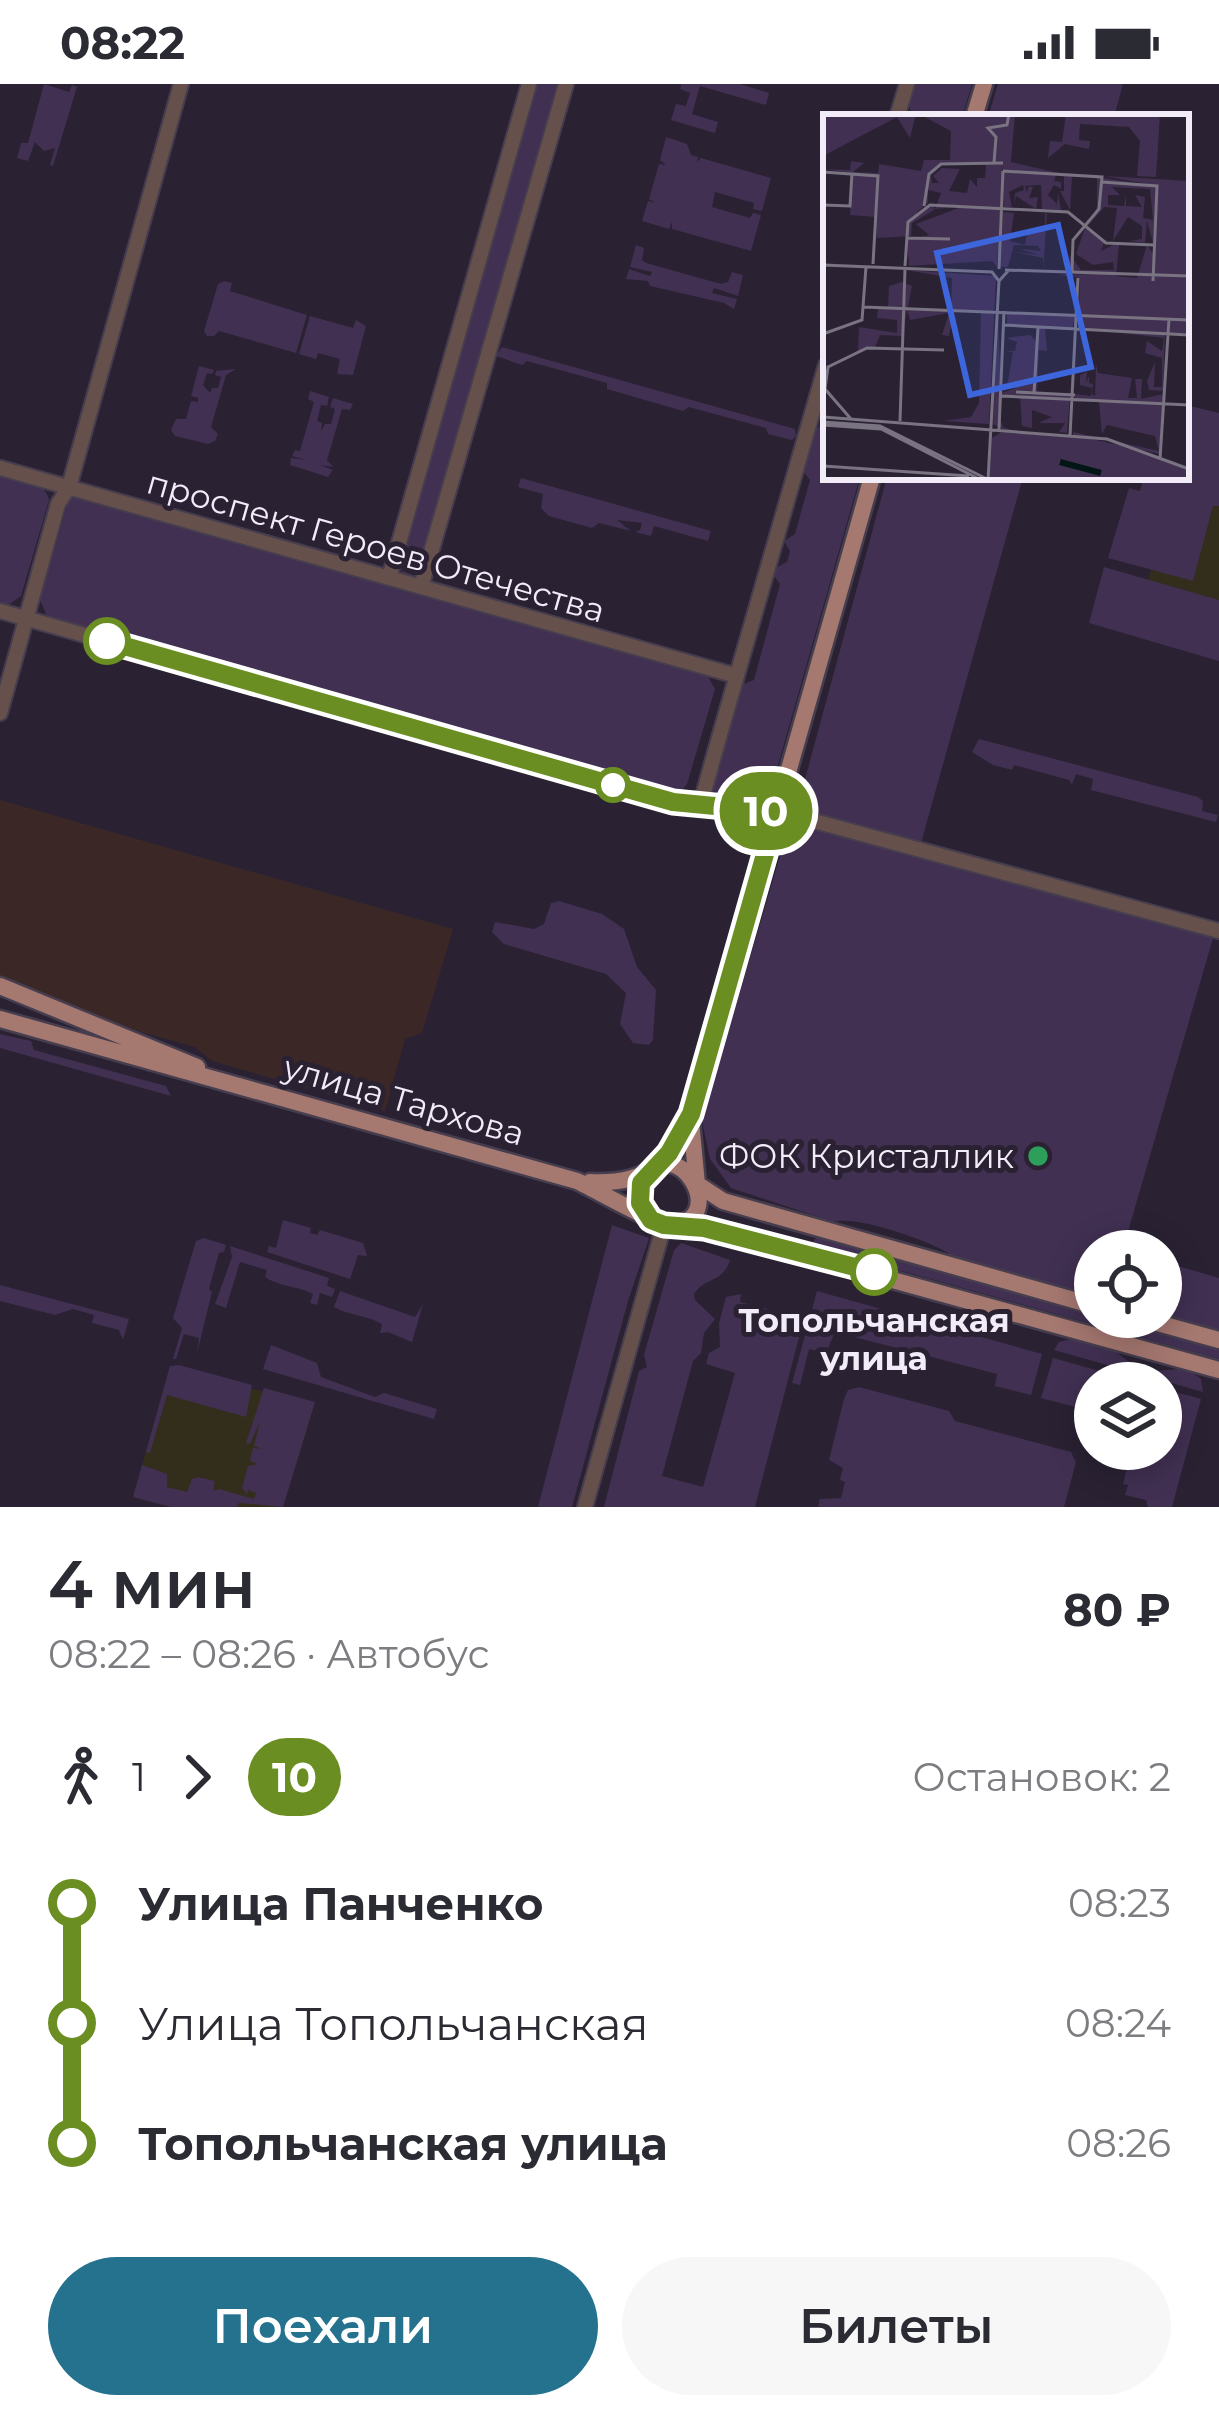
<!DOCTYPE html>
<html lang="ru">
<head>
<meta charset="utf-8">
<style>
  body { margin:0; font-family:Montserrat,sans-serif; background:#f7f7f7; color:#2b2b33; height:100vh; display:flex; flex-direction:column; font-size:45px; white-space:nowrap }
  * { box-sizing:border-box; margin:0 }
  p { font-size:39px; color:#7c7c81 }
  .icon { flex:none; width:66px; height:66px; fill:none; stroke:currentColor; stroke-width:2; stroke-linecap:round; stroke-linejoin:round }
  .map { position:relative; height:1423px; overflow:hidden }
  .sheet { display:flex; flex-direction:column; background:#fff; flex:1 }
  .sheet>* { flex:none }
  .badge { padding:0 24px; border-radius:39px; font-size:42px; line-height:78px }
  .fabs { position:absolute; left:1074px; top:1146px; display:grid; gap:24px }
  .fabs a { display:grid; place-items:center; width:108px; height:108px; border-radius:50%; background:#fff; box-shadow:0 6px 30px #0003; font-size:60px }
  .map>.badge { position:absolute; translate:-50% -50%; box-shadow:0 0 0 6px #fff }
  .legs { display:flex; align-items:center; gap:18px; height:132px; padding:0 48px; font-size:39px }
  .legs p { margin-inline-start:auto }
  .head { display:flex; align-items:center; justify-content:space-between; height:204px; padding:0 48px }
  h1 { font-size:66px; font-weight:600; line-height:90px }
  .primary-button { display:flex; gap:24px; margin-top:auto; padding:24px 48px }
  .primary-button a { flex:1; height:138px; border-radius:72px; background:#24728d; color:#fff; font-size:48px; font-weight:600; line-height:138px; text-align:center }
  .primary-button a+a { background:#f7f7f7; color:#2b2b33 }
  ul { padding:0 48px; list-style:none }
  li { display:flex; align-items:center; gap:42px; height:120px; font-size:45px }
  li i { display:grid; place-items:center; width:18px; height:100%; margin:0 15px; background:currentColor }
  li i::after { content:''; width:30px; height:30px; margin:-15px; border:9px solid; border-radius:50%; background:#fff }
  li p { margin-inline-start:auto }
  li:first-child i { background:linear-gradient(#0000 50%,currentColor 0) }
  li:last-child i { background:linear-gradient(currentColor 50%,#0000 0) }
  .status { display:flex; justify-content:space-between; align-items:center; height:84px; padding:0 60px; background:#fff; direction:ltr }
  .status svg { height:33px; fill:currentColor }
  .map>svg:first-child { display:block }
  .commercial { fill:#3b2826 }
  .education { fill:#332d1c }
  .green { fill:#413052 }
  .lines { fill:none; stroke-linecap:round; stroke-linejoin:round }
  .minor-casing { stroke:#463e4f; stroke-width:18 }
  .major-casing { stroke:#463e4f; stroke-width:21 }
  .minor { stroke:#66504c; stroke-width:14 }
  .major { stroke:#a57870; stroke-width:16 }
  .line-1-casing { stroke:#fff; stroke-width:27 }
  .line-1 { stroke:#6b8e23; stroke-width:18 }
  .stop-1-dot { fill:#fff; stroke:#6b8e23; stroke-width:6 }
  .leisure-dot { fill:#2e9e5b; stroke:#2a2233; stroke-width:4.5 }
  .labels { text-anchor:middle; dominant-baseline:central; stroke-width:10; stroke-linejoin:round; paint-order:stroke }
  .street-label { font-size:33px; fill:#f2ecf8; stroke:#2a2233 }
  .poi-label { font-size:33px; fill:#f2ecf8; stroke:#2a2233; text-anchor:end }
  .stop-label { font-size:33px; font-weight:bold; fill:#f2ecf8; stroke:#2a2233 }
  .inset-river { fill:none; stroke:#031616; stroke-width:6 }
  .inset-road { fill:none; stroke:#7a7382; stroke-width:3 }
  .view { fill:#3d66dd; fill-opacity:0.15; stroke:#3d66dd; stroke-width:6 }
  .inset-edge { fill:none; stroke:#f2ecf8; stroke-width:6 }
</style>
</head>
<body>
<div class="status"><b>08:22</b><svg viewBox="0 0 49 12"><path d="M0 12V9h3v3zM5 12V6h3v6zM10 12V3h3v9zM15 12V0h3v12zM26 1h20v11H26zM47 4h2v5h-2z"/></svg></div>
<div class="map">
<svg width="1219" height="1423" viewBox="0 0 1219 1423">
  <rect width="100%" height="100%" fill="#2a2233"/>
  <path class="commercial" d="M0,716l453,129 -31,104 -17,6 -20,72 -173,-50 -17,-14 -54,-15 -141,-49z"/>
  <path class="education" d="M1219,381v181l-83,-23 41,-146z
    M170,1282l144,40 -31,101h-112l-38,-10z"/>
  <path class="green" d="M44,0l25,8 3,-7 5,2 -24,79 -3,-1 5,-17 -11,3 -9,-9 -7,19 -11,-3 4,-15h7z
    M535,0h25l-138,481 -8,8 -9,1 -7,-8z
    M681,0h59l29,9 -3,12 -66,-19 -8,28 26,8 -3,11 -44,-13 5,-16 10,2 4,-13 -10,-4z
    M913,0h59l-10,33h-50l-4,-15z
    M998,0h125l-9,33h-126z
    M666,53l21,7 4,11 7,2 -1,5 4,-4 70,20 -9,33 -9,-2 1,-6 -39,-11 -3,15 38,11 3,-5 8,2 -10,36 -79,-22v-7l-3,7 -27,-8 6,-20 7,2 -6,-4 10,-35 7,1 -6,-5z
    M636,161l8,3 -2,12 4,3 75,21 7,-2 4,-10 11,3 -5,21 -24,-8 -2,5 25,6 -3,10 -10,-6 -74,-17 -2,-5 -22,-2 3,-10 21,7 2,-4 -22,-5z
    M224,197l8,2 -2,8 77,24 -11,38 -77,-22 -5,5h-7l-3,-5 14,-47z
    M310,232l43,12 3,-8 10,6 -13,49 -16,-1 3,-15 -22,-6 -2,6 -17,-5z
    M502,263l293,82 1,7 -4,4 -24,-6 -2,-6 -77,-21 -6,4 -76,-22v-6l-80,-22 -5,4 -26,-9z
    M199,282l15,4 -2,4 -5,-1 -4,12 7,8 2,-5h6l3,-11 -6,-2 1,-4 20,-2 -10,6 -15,52 7,7 -3,7 -7,3 -33,-8 -4,-6 5,-11h10l5,-18 7,1v-4l-7,-2z
    M310,307l19,6 -2,9 -6,-1 -4,16 5,2 -1,8 4,-7h6l4,-15 -5,-2 3,-9 20,6 -3,6 -8,-1 -15,51 6,7 -13,-2 13,5 -5,7 -38,-12 1,-7 15,2 -14,-4 3,-6 5,1 14,-49 -6,-3z
    M1186,321l33,8v93h-6l-20,75 -85,-23 21,-70 11,3 4,-14h42z
    M826,337v56h34l-90,316 -12,10 -39,-4 -7,-12 31,-103 11,-4 26,-96 -6,-8 3,-9 10,-5 3,-11 -6,-10 11,-7 15,-54 -7,-9 13,-42z
    M0,389c19,5 44,6 49,27l-28,96 -14,10 -7,-2z
    M887,393h136l-102,366 -119,-33 -4,-5z
    M521,394l190,53 -3,10 -54,-15 -3,10 -16,-4 5,-2 2,-7 -25,-3 14,11 -32,-8 -7,5 -43,-12 -8,-8 2,-14 -25,-7z
    M82,411l624,178 9,16 -28,95 -7,9 -9,1 -624,-178 -7,-16 28,-97 6,-7z
    M1104,483l115,33v61l-130,-38z
    M979,655l219,58 5,4 -1,10 16,4 -2,7 -125,-32 2,-11 -17,-5 -4,11 -3,-5 -55,-15 -2,5 -19,-5 -21,-13z
    M797,737l416,117 -90,311 3,2h-31v46l-141,-40c-20,-15 -97,-42 -120,-35l-103,-34 -21,-29 -8,-38 86,-292z
    M559,817l43,13 22,15 13,38 19,23 -3,50 -4,5 -16,-2 -13,-19 6,-31 -20,-19 -102,-30 -12,-12 3,-10 39,7 10,-5 7,-21z
    M0,950l31,7 3,9 132,36 5,10 -171,-48z
    M283,1136l28,8 -1,5 7,2 3,-5 43,13 4,13 -9,-1 -8,24 -83,-27 2,-6 7,2z
    M612,1141l37,13 -21,63 -56,206h-34z
    M204,1154l22,7 -2,7 -5,1 -10,36 3,3 -15,61 2,-15 -15,-4 -8,25h-3l9,-31 -9,-10 23,-77z
    M816,1154l403,111v10l-404,-112 -3,-4z
    M681,1159l49,17c-7,23 -25,17 -36,34l1,6 20,19 -11,14 -3,20 -8,8 -31,115 41,11 32,-114 -29,-9 3,-11 11,-6 -1,-24 7,-26 15,-3 -1,8 64,16 -49,189h-151l35,-136 8,-4 -3,-12 30,-105z
    M230,1162l99,32 -2,8 8,3 -3,8 -12,-4 -3,12 -7,-2 3,-9c-15,-8 -36,-8 -48,-17l2,-7 -27,-8 -14,46 -11,-4 17,-47z
    M1161,1177l58,17v53l-58,-16z
    M0,1201l129,34 -6,21 -4,-10 -27,-7 2,-8 -21,-6 -18,6 -55,-14z
    M340,1207l75,26 8,-13 -11,38 -24,-10 -8,1 2,-9c-15,-9 -35,-9 -48,-17z
    M817,1207l225,63 -11,41 -36,-9 2,-12 -162,-42 -9,21 -17,-4 -9,36 -8,-2z
    M1070,1255c13,4 34,5 46,13 12,8 23,21 41,19 17,-1 27,-6 44,8l2,13 -149,-42 5,-8z
    M271,1261l46,18 4,14 54,20 9,-4 53,16 -3,10 -171,-50z
    M1053,1274l90,25h-48v29l-54,-14z
    M179,1281l73,20 -6,32 -79,-22 -17,58 -4,-1 24,-86z
    M859,1303l90,24 6,10 116,31 5,10 -12,45h-246l2,-8 21,-1 4,-16 -5,-2 3,-12 -14,-8 15,-61 4,-9z
    M264,1304l51,14 -32,105 -44,-4 -2,4h-66l-38,-10 9,-32 25,9v13l20,5 5,-13 6,-2 17,4 -2,10 6,-2 35,10 2,-6 -8,-3 -1,4 -5,-6 6,-22 10,-2 -8,-3 3,-13 9,1 -8,-3 6,-25 -10,23 -4,-1z
    M1161,1304l40,11 -29,108h-24l-2,-7 -21,-5 3,-10 -5,-1 9,-35h29z"/>
  <g class="lines">
    <defs>
      <path id="minor" d="M897,33l10,-33
        M0,384l737,208
        M389,494l140,-494
        M421,503l145,-503
        M0,527l673,191 130,16 416,113
        M0,629l58,-209 11,-17 112,-403
        M706,723l-2,-15 13,-47 109,-380
        M585,1423l79,-282"/>
      <path id="major" d="M974,33l10,-33
        M0,902l197,81
        M0,935l577,162c17,8 82,45 93,44 64,-3 5,-99 -27,-45 -7,13 -4,24 3,35
        M691,1037l6,63 26,17 372,105
        M590,1098c58,3 77,-18 101,-68l181,-637
        M675,1141l29,3 515,142
        M1136,1233l83,23"/>
    </defs>
    <use href="#minor" class="minor-casing"/>
    <use href="#major" class="major-casing"/>
    <use href="#minor" class="minor"/>
    <use href="#major" class="major"/>
  </g>
  <g class="lines">
    <defs>
      <path id="line-1" d="M107,557l566,161 104,10 -86,302 -22,39 -28,30 -1,20 11,17 13,5 40,3 170,44"/>
    </defs>
    <use href="#line-1" class="line-1-casing"/>
    <use href="#line-1" class="line-1"/>
  </g>
  <g class="stop-1-dot">
    <circle cx="107" cy="557" r="21"/>
    <circle cx="613" cy="701" r="15"/>
    <circle cx="874" cy="1188" r="21"/>
  </g>
  <circle class="leisure-dot" cx="1038" cy="1072" r="12"/>
  <g class="labels">
    <g class="street-label">
      <text transform="translate(376 462) rotate(16)">проспект Героев Отечества</text>
      <text transform="translate(404 1016) rotate(16)">улица Тархова</text>
    </g>
    <g class="poi-label">
      <text x="1014" y="1072">ФОК Кристаллик</text>
    </g>
    <g class="stop-label">
      <text x="874" y="1236">Топольчанская<tspan x="874" dy="38">улица</tspan></text>
    </g>
  </g>
  <g transform="translate(823 30)">
    <rect width="366" height="366" fill="#2a2233"/>
    <path d="M0,0h93l-6,24 -13,-21 -74,39zM96,0h96l-4,48 61,14 -2,34 -10,-19h4v-15l-8,-1 -2,6 7,1v7l-7,-4 -6,10 9,9 1,-11 3,17 -19,-1 -1,-24 -16,1 2,7 1,-6h5l-4,11 9,-1 -2,12 -20,-13 -2,9 1,-12 9,-3 -1,-5 -14,7 3,15h-8l-1,-44 -6,104 -5,-6 -83,5 -2,-26 22,-5 -13,-11 48,-18 -29,3 6,-16 -13,-3v13l-12,10 18,-7v4l-22,13 -1,13 -34,2 -2,-21 -25,-2 2,-42 -28,-4 26,1 1,-9 13,2 -11,9 25,1 1,-9 42,7 3,-11h26l1,-29zM119,51h44l-1,13h-8v9l-7,-8 -3,14 -18,-2 11,-22 -18,-1 -9,8 6,7h-7l-1,-8zM243,0h94l-4,63 -19,-1 3,-35 -11,-14 -49,-3 -1,16 11,1 -1,8 -24,-5 -17,14 2,-17 12,1zM281,62l85,5v153l-24,-1 -2,58 -14,-1 -2,-9 8,-19 -1,25h8v-29l-17,-5 2,-12 15,10 2,-13 -86,-10 2,-50 -21,-3 32,-1 -40,-4 17,1 2,-16 11,15h33l-1,-8 -20,3 -17,-11 9,-26 19,15 -3,8 14,-7 30,1h-26l-3,31 21,2 10,-33 7,10 4,-69zM274,63l59,9 -3,57 -6,-22 -2,22 -15,-2 12,-2v-13l-14,-9 -15,24 4,-33 -13,-1 -17,20 10,-20zM289,73l38,2 3,31 -10,-2 2,-21 -10,-2 7,12 -16,-1v-11l-2,11 -16,-1v-10h12zM180,98l11,1 -4,28 15,4 3,-15 17,-1v-16l2,1 -4,57v-13l-27,-6 24,3 -21,-6 22,2 -3,-5 -24,-1 -6,22h-8zM83,156l90,6 -7,148 -46,-3 28,-4 8,-14 2,-91h-28l-4,24 -7,-1 7,-22 -39,7 -3,-10 44,1 1,-33zM79,168l10,4 -10,50 -22,-1 -5,12 -17,4 1,-24 38,6v-13l-20,-2 1,-10h10l1,-22zM184,198l68,4 -3,14 -27,-1 2,22 -8,-1 -2,43 33,3 -3,37 -8,-1 6,-9h-27l14,-6 -20,-7v18l-10,-2 -2,-31h-18l-4,17 5,15 16,6 -19,-5 -7,-4 5,-110 3,79 15,-5 -9,-1 6,-35 -9,-1h11l2,-9 -11,-4 24,-3 7,7 2,-15 -32,-2zM273,250l2,9 34,5 -4,20h9l-2,-19h7l-1,20 22,-5 -3,60 -87,-19 2,-41 16,2 1,-8 -12,-3v-10l7,-3 -1,11 3,-7v7l4,1 -1,10 3,2zM252,288h24l3,32 5,-9 48,11 4,15 -86,-19zM179,318l105,8 82,30v10h-200l3,-42z" fill="#413052" fill-rule="evenodd"/>
    <path class="inset-river" d="M237,348l41,11"/>
    <path class="inset-road" d="M171,49l2,-26 -8,-9 19,-3 2,-11M180,57l99,6 -3,32 -26,31 -1,31M0,58l55,4 -5,88M279,68l55,4 -4,95M0,91l27,1 2,-33M101,92l5,-32 12,-10 62,-1M83,124l44,1M0,151l169,7 7,9M82,152l3,-44 22,-17 138,7 38,31 48,2M176,155l4,-98M182,156l184,6M41,193l325,13M181,211l185,10M0,220l39,-14 4,-53M193,278l59,3M211,279l4,-66M177,282l189,9M0,303l284,22 82,30M28,305l-26,-30 3,-22 39,-19 77,2M77,307l5,-152M0,308l57,4 109,54M0,311l58,4 100,51M176,315l5,-118M247,322l8,-158M337,345l9,-140M0,352l146,10M165,366l11,-199 9,-10"/>
    <path class="view" d="M235,111l33,142 -121,28 -33,-142z"/>
    <rect width="366" height="366" class="inset-edge"/>
  </g>
</svg>
<div class="fabs">
<a><svg class="icon" aria-label="locate" viewBox="0 0 24 24"><circle cx="12" cy="12" r="6"/><path d="M12 2v4M12 18v4M2 12h4M18 12h4"/></svg></a>
<a><svg class="icon" aria-label="layers" viewBox="0 0 24 24"><path d="M12 4l9 5-9 5-9-5zM3 14l9 5 9-5"/></svg></a>
</div>
<b class="badge" style="left:766px;top:727px;background:#6b8e23;color:#fff">10</b>
</div>
<section class="sheet">
<div class="head"><div><h1>4 мин</h1><p>08:22 – 08:26 · Автобус</p></div><b>80 ₽</b></div>
<div class="legs"><svg class="icon" aria-label="walk" viewBox="0 0 24 24"><circle cx="13" cy="4" r="2"/><path d="M13 8l-2 6 4 7M11 14l-3 7M7 12l3-4h3l4 4"/></svg>1<svg class="icon" aria-label="forward" viewBox="0 0 24 24"><path d="M9 5l7 7-7 7"/></svg><b class="badge" style="background:#6b8e23;color:#fff">10</b><p>Остановок: 2</p></div>
<ul>
<li><i style="color:#6b8e23"></i><b>Улица Панченко</b><p>08:23</p></li>
<li><i style="color:#6b8e23"></i><span>Улица Топольчанская</span><p>08:24</p></li>
<li><i style="color:#6b8e23"></i><b>Топольчанская улица</b><p>08:26</p></li>
</ul>
<div class="primary-button"><a>Поехали</a><a>Билеты</a></div>
</section>
</body>
</html>
